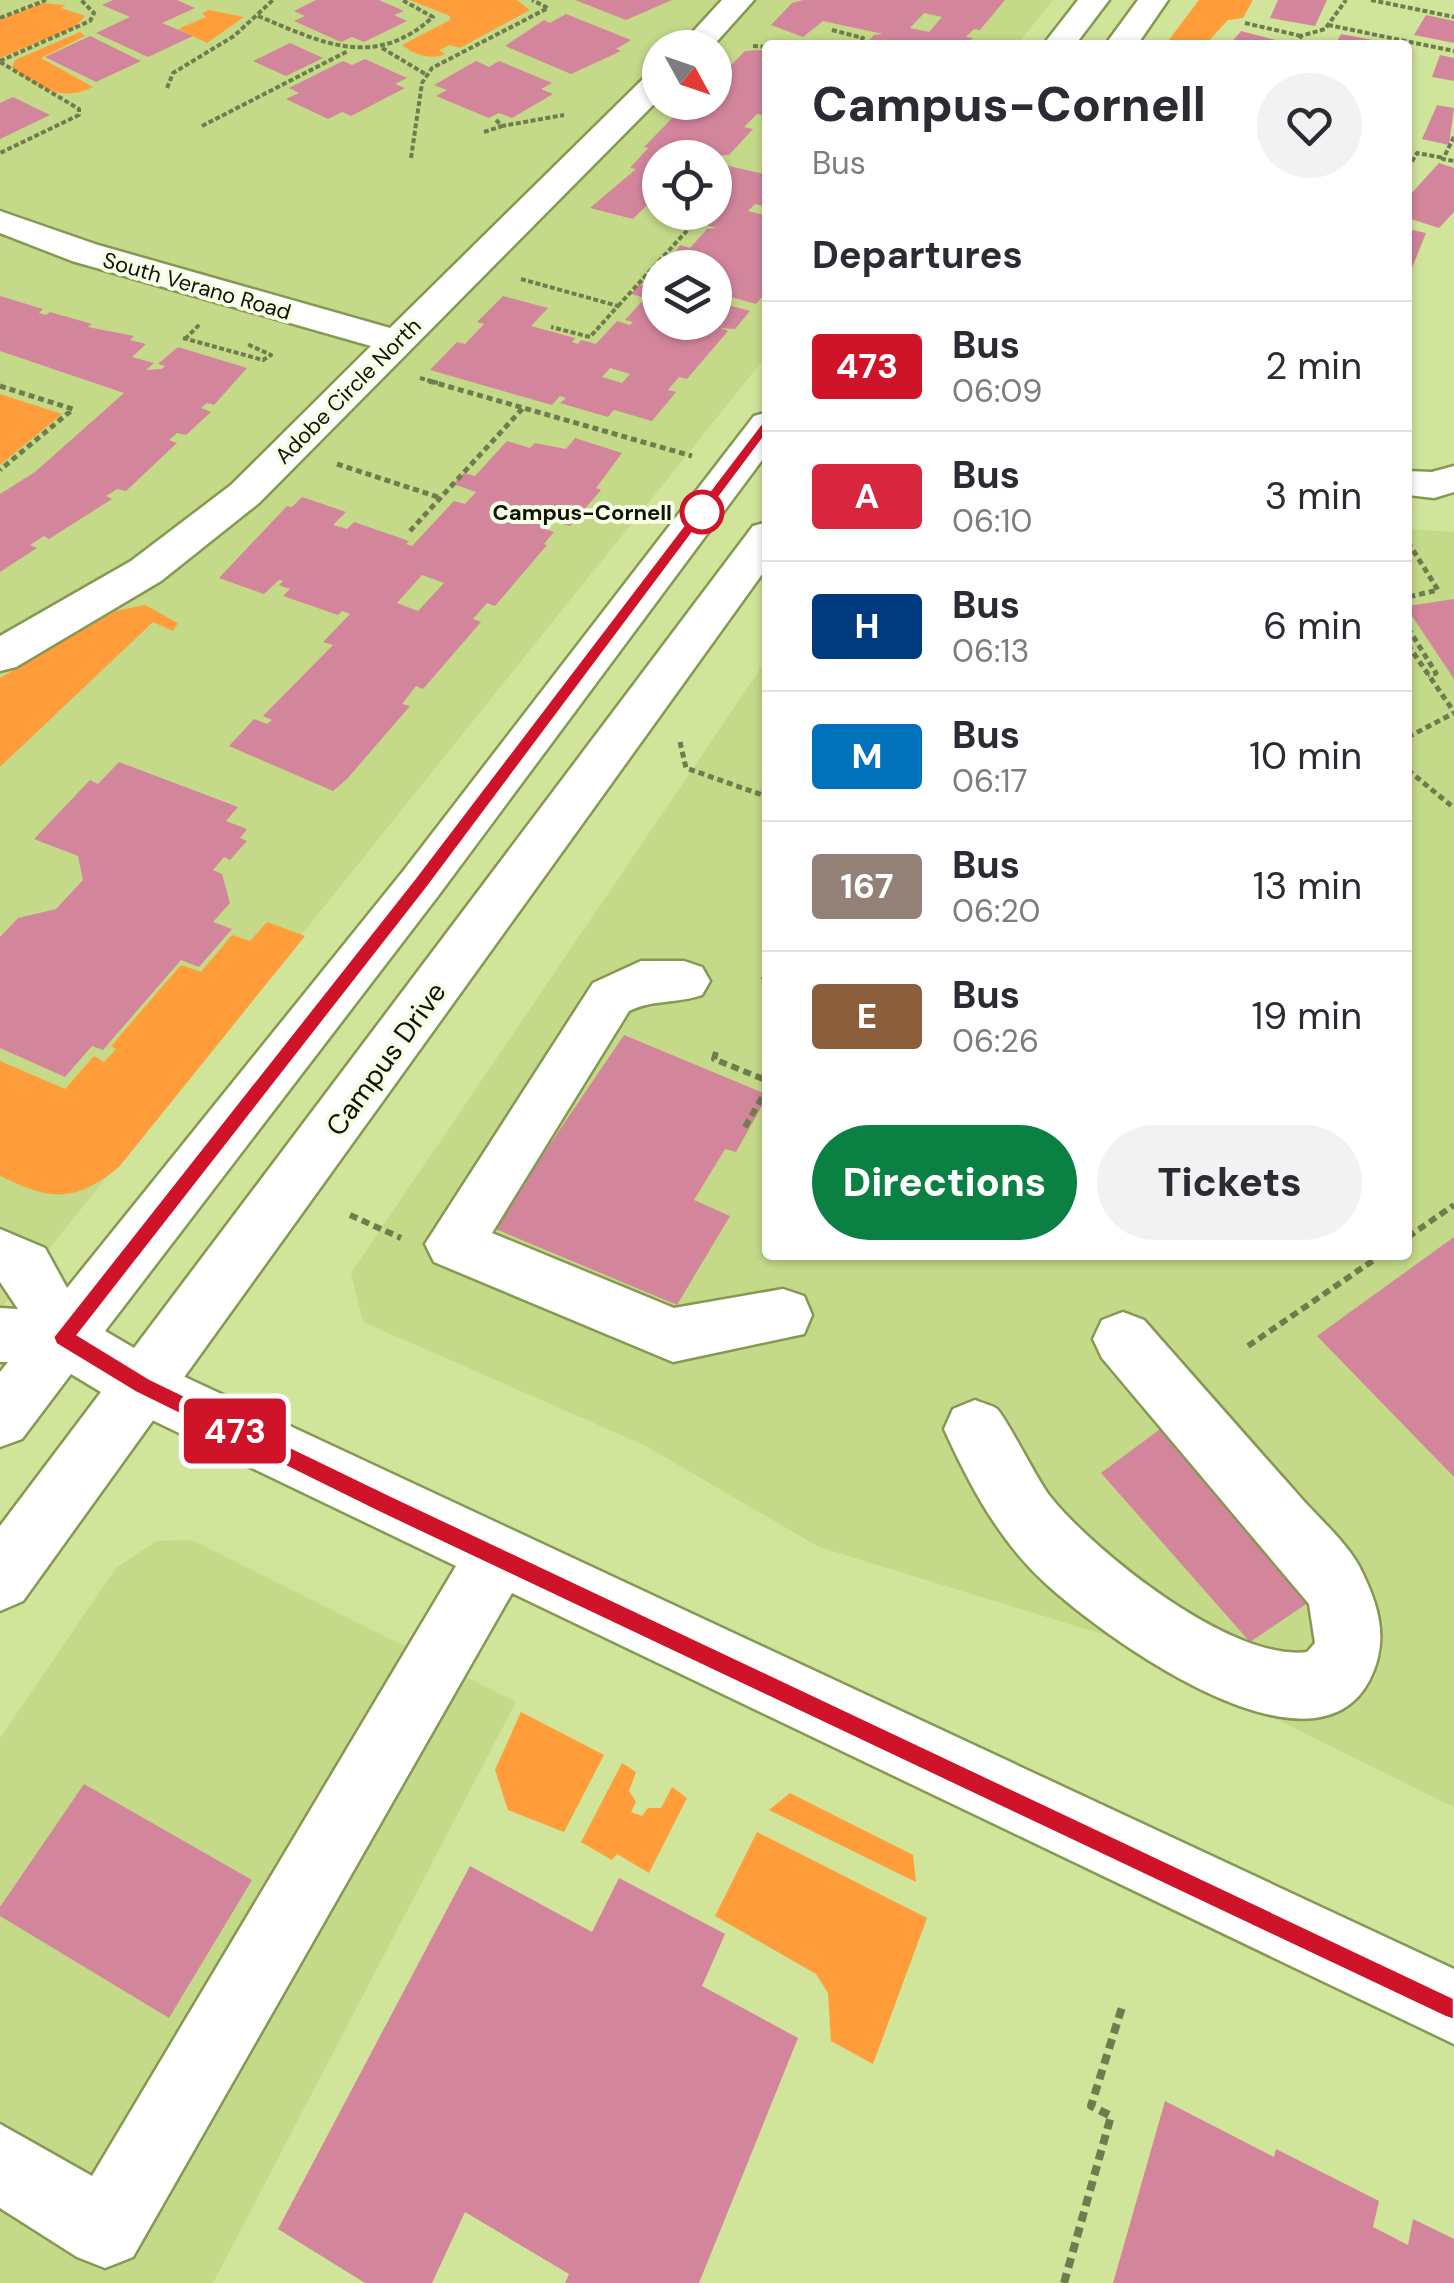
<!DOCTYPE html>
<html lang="en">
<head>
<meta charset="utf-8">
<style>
  body { margin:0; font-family:"DM Sans",sans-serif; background:#f2f2f3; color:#2b2b33; height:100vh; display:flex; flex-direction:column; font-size:38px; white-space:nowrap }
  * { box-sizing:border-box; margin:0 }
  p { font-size:32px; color:#7c7c81 }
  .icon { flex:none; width:55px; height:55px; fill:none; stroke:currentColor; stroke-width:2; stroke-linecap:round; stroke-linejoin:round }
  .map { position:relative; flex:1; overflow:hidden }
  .drawer { position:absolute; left:762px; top:40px; width:650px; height:1220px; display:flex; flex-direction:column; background:#fff; border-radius:10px; box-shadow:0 2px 8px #0004 }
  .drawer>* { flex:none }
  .badge { padding:0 20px; border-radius:8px; font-size:35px; line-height:65px }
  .needle { width:65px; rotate:130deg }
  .fabs { position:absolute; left:642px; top:30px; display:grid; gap:20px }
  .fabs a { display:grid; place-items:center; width:90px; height:90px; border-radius:50%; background:#fff; box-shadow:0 2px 8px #0004; font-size:50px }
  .map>.badge { position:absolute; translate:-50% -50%; box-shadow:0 0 0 5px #fff }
  h2 { padding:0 50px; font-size:38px; line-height:90px }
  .round { display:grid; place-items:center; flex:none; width:105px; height:105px; border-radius:52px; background:#f2f2f3 }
  .overview { display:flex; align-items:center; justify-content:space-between; height:170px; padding:0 50px }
  h1 { font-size:48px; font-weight:800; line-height:75px }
  .button { display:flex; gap:20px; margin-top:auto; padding:20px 50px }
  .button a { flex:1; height:115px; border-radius:60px; background:#0b8043; color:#fff; font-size:40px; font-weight:800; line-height:115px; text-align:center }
  .button a+a { background:#f2f2f3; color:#2b2b33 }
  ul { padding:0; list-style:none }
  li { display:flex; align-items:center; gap:30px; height:130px; padding:0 50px; border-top:2px solid #e1e1e2 }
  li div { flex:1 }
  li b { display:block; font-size:38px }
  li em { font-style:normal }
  li .badge { min-width:110px; font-weight:700; text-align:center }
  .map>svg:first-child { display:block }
  .built { fill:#c4da89; fill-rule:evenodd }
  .green { fill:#ff9d3b }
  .building { fill:#d3859c; fill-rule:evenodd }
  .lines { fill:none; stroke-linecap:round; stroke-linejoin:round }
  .minor-casing { stroke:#869851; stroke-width:5 }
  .major-casing { stroke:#869851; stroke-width:5 }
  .path-far3 { stroke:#6f7c4d; stroke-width:4; stroke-dasharray:5 2.5; stroke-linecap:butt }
  .path-far2 { stroke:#6f7c4d; stroke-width:5; stroke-dasharray:6 4; stroke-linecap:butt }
  .path-far1 { stroke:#6f7c4d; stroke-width:6; stroke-dasharray:8 5; stroke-linecap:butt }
  .path { stroke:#6f7c4d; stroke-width:8; stroke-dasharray:10 6; stroke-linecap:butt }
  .minor { fill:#fff; fill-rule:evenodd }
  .major { fill:#fff; fill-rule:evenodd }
  .line { fill:#cf1429; stroke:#fff; stroke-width:2.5 }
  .stop-dot { fill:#fff; stroke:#cf1429; stroke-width:5 }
  .labels { text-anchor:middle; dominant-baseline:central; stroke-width:8; stroke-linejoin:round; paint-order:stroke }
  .far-street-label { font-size:22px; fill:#0e1400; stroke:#f7fee8 }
  .far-stop-label { font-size:22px; font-weight:bold; fill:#0e1400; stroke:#f7fee8; text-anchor:end }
  .street-label { font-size:28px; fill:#0e1400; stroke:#f7fee8 }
</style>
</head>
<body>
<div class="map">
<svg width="1454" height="2283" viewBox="0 0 1454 2283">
  <rect width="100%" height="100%" fill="#d0e49a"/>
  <path class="built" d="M0,0h1053l-36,45h-249l-1,310 -767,955zM660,48h55v54h-55zM660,158h55v54h-55zM660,268h55v54h-55z
    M1408,529l46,3v1275l-349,-172 -286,-88 -175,-102 -281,-123 -12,-49 416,-614 1,596h640z
    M192,1540l324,162 -303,581h-213v-545l116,-170 41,-27z"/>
  <path class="green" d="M410,0h107l13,10 -70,38 -10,-3 -11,5 6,4c-14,7 -32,0 -43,-9l48,-25v-4z
    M1199,0h54l-10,18 -15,2 -23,25h-40z
    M42,3l24,2 -5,3 24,8 -10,11 -75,31v-38z
    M209,10l35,7 -37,26 -29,-14 28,-12 -4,-4z
    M80,32l5,4 -44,22 52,29c-31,15 -54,2 -81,-19l3,-8z
    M0,394l62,20 -62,51z
    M145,605l33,18 -5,8 -20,-9 -153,145v-89l116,-67z
    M267,922l38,14 -186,231c-46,37 -69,33 -119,9v-115l65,28 29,-33 10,6 12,-13 -5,-3 70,-81 20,7 31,-37 18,6z
    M521,1712l83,43 -40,77 -56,-22 -13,-40z
    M622,1763l14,9 -7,19 7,11 -5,10 11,4 6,-8h13l11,-21 15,11 -38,75 -32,-19 -5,6 -31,-18z
    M790,1793l123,62 3,27 -147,-72z
    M757,1832l170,86 -54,146 -42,-23 -3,-48 -12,-19 -101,-58z"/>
  <path class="building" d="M113,0h64l18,8 -33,15 31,13 -45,21 -52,-24 34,-16 -28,-12z
    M316,0h63l25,11 -10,4 13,6 -43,21 -12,-5 -11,5 -47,-21 11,-5 -11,-5z
    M575,0h97l-46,20z
    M803,0h202l-25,30 -6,-1 -8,8 7,1 -6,7h-103l10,-10 9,-1 -60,-13 -20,16 -32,-12 21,-22zM924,13l18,4 -13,15 -19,-4z
    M1278,0h49l-12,26 -45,-8z
    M566,14l65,26 -15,9 5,2 -50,23 -66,-28 39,-26 6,3z
    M1426,15l28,6v22l-40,-8z
    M1241,31l50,13v1h-62z
    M1341,34l48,9 -1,2h-53z
    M90,36l51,25 -45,21 -51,-25z
    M290,43l33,15 -37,18 -33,-15z
    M761,50l7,2v64l-11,-2 -13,13 9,2 -24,26 -69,3v46l-10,-2 -17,17 -43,-11 46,-39 -6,-1 18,-20 -4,-1 44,-45h27v-17l18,-14 -6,-2 18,-18z
    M1440,55l14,3v23l-22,-4z
    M365,59l42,19 -12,6 10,4 -54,28 -9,-4 -14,7 -42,-20 13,-6 -10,-5 54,-27 9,4z
    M476,61l13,6 10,-6 53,22 -11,6 12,5 -41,24 -13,-5 -10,5 -53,-22 11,-6 -13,-5z
    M13,97l37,18 -50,24v-36z
    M1437,105l17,3 -5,37 -27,-6z
    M1439,163l15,5v44l-15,16 -31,-10v-21z
    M720,164l48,11v32l-13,-3 -7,7 20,5v74l-12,14 -29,-8 -6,7 29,8 -15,18 -15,-1 8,3 -41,48 -8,-2 -11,13 8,2 -24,29 -38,-11 -6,7 -48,-14 6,-5 -6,-2 -8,9 -122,-35 27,-28 8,2 19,-20 -7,-2 26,-26 45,12 -17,18 44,12 -3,4 6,2 3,-4 15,4 21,-23 13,4 3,-3 -8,-2 20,-22 -14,-4 7,-9 22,2v35h55v-54h-50l15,-23 10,3 17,-19 10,-1 -12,-3 7,-8 -14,-3 17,-2v-46zM610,368l20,6 -8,9 -20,-6z
    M1408,229l18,4 -18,45z
    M0,296l43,13 -4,4 7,2 4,-3 42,12 -4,3 46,9 -4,4 16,4 -14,13 22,6 -8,7 16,-1 3,-3 -7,-2 20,-17 69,21 -33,37 -7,-2 -6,5 10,4 -25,23 -9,-2 -8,7 8,3 -51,48 -9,-2 -11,7 6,3 -63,40 -5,-3 -14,9 7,3 -37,24v-78l35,-22 89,-79 -124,-42z
    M575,438l47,15 -26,35 5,2 -31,36 -20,-6 -8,8 12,4 -10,12 3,1 -52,61 -8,-3 -14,16 8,3 -58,67 -7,-3 -14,18 8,2 -63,73 -14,12 -104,-45 25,-27 13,5 5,-4 -9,-4 70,-71 -10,-3 27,-28 -8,-3 -4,4 -55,-19 7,-7 -11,-4 4,-4 -4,-1 -15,14 -45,-16 68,-72 5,1 10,-10 44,15 -13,13 14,4 7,-7 55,19 -3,3 6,2 42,-45 11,3 11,-12 -23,-8 11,-11 11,3 32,-35 23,7 5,-5 31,6zM422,575l22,8 -26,28 -21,-8z
    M1454,599v80l-46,-69v-4z
    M119,762l119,45 -12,14 21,8 -7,9 7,3 -17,19 -6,-3 -11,13 9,4 8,29 -17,19 19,7 -33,38 -18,-7 -78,90 -11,-4 -27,31 -65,-29v-111l18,-19 38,-9 27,-29 -5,-24 -44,-17 56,-59 8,4z
    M624,1035l144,60 -32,57 -11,-3 -31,51 36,16 -53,89 -184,-77z
    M1454,1237v240l-137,-141z
    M1175,1418l152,172 -77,52 -149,-169z
    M84,1784l168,96 -83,138 -169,-102v-9z
    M470,1866l122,66 27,-54 55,29 51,27 -23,52 96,52 -99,245h-134l4,-9 -104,-62 -33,71h-67l-87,-54z
    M1165,2101l109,56 2,-8 103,52 -6,26 35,18 5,-26 41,20v44h-341z"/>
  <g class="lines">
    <defs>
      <path id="minor" d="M722,0h32l-43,48h-33z
        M660,70v28l-401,405 -98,78 -145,86 -16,4v-35l131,-75 100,-76 140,-139 -299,-85 -72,-28v-22l98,34 292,83 259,-255z
        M1454,466v26l-20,6 -26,-3v-24l24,1z
        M641,961h43l18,6 8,14 -8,14c-25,9 -49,4 -73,16l-137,222 182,75 109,-19 21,7 8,19 -8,19 -131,28 -239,-100 -9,-18 168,-261z
        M1123,1312l21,8c50,57 100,114 151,171 20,24 49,48 64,75 20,39 31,75 10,115 -58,109 -271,-48 -326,-100 -45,-42 -74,-97 -99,-152l9,-20 22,-9c6,3 17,5 22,9 10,10 38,67 52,86 45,57 183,167 258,157l8,-9 -6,-39 -207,-246 -9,-19 9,-19z
        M142,1357l1312,612v75l-942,-451 -379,664 -28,11 -28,-11 -77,-49v-84l92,52 364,-610 -335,-161 -9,-20 9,-20z"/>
      <path id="major" d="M1078,0h31l-34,45h-32z
        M1138,0h30l-31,45h-32z
        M768,412v40l-330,444 -333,435 29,17 619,-822 15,-4v44l-745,1035 -23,10v-85l101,-134 -30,-18 -49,65 -22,8v-75l8,-10h-8v-54l18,1 -18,-27v-53l45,19 22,40 337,-418 350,-454z"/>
    </defs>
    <use href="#minor" class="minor-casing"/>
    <use href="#major" class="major-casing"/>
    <path class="path-far3" d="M1371,0l83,17
      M258,16c65,27 116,54 175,1l-31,-17
      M0,18l46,-18
      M1245,23l56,13
      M1328,25l126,26
      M832,30l31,8 -7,7
      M1296,45l5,-9 24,-7 21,-29
      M753,46l15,1
      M382,48l45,27
      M0,61l90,-40 4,-8 -13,-13
      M0,62l79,47v6l-79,38
      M167,88l6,-15 61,-37 39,-36
      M496,120l6,6 62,-11
      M202,126l146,-75
      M484,132l18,-6
      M1454,137l-11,22 11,2
      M411,158l11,-75 10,-15 116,-60 -16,-8
      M1408,168l9,-15 27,5
      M521,279l97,27 -28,31 -39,-10
      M618,306l76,-83
      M183,338l80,22 8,-5 -24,-11
      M185,339l15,-15
      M420,378l18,5"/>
    <path class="path-far2" d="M429,381l263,75
      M0,386l73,23 -73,61
      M337,464l104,34
      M410,531l113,-123
      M1408,542l30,48 -30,7
      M1408,628l28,45 -8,2
      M1408,645l46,67
      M1408,737l46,-24
      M680,742l6,26 82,29
      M1408,770l46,38"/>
    <path class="path-far1" d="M762,976l6,2
      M716,1052l-2,7 54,22
      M745,1127l23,-40
      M350,1215l51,23
      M1408,1237l46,-32
      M1248,1346l133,-91"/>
    <path class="path" d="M1064,2283l47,-167 -20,-10 32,-102"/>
    <use href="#minor" class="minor"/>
    <use href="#major" class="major"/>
  </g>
  <path class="line" d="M763,421l11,3 -347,464 -349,447 72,44 242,117 1062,502v22l-9,-3 -1069,-506 -241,-119 -79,-48 -3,-7 362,-459z"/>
  <circle class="stop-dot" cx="702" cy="512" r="20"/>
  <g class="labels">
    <g class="far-street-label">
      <text transform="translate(197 286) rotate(16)">South Verano Road</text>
      <text transform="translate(348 391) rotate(-45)">Adobe Circle North</text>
    </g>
    <g class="far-stop-label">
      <text x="672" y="512">Campus-Cornell</text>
    </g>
    <g class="street-label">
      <text transform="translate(386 1059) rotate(-54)">Campus Drive</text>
    </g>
  </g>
</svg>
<div class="fabs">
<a><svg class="needle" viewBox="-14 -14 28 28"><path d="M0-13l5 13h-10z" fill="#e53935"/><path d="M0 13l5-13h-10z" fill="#7c7c81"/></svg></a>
<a><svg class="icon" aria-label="locate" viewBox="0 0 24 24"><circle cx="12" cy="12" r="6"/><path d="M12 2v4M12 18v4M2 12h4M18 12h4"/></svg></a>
<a><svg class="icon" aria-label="layers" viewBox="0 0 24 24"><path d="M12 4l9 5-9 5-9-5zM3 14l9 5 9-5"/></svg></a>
</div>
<b class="badge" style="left:235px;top:1431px;background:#cf1429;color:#fff">473</b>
<section class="drawer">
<div class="overview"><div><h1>Campus-Cornell</h1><p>Bus</p></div><a class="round"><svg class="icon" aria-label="heart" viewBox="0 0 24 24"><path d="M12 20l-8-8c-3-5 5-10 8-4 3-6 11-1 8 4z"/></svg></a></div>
<h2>Departures</h2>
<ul>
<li><span class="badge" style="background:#cf1429;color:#fff">473</span><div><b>Bus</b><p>06:09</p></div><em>2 min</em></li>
<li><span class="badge" style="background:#d7263d;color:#fff">A</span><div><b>Bus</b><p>06:10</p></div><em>3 min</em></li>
<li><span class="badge" style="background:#003b80;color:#fff">H</span><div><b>Bus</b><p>06:13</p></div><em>6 min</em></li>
<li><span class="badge" style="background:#0072bc;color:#fff">M</span><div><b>Bus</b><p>06:17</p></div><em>10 min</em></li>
<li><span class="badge" style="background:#938177;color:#fff">167</span><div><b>Bus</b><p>06:20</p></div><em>13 min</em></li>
<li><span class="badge" style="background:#8b5e3c;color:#fff">E</span><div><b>Bus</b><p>06:26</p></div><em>19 min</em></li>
</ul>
<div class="button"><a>Directions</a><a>Tickets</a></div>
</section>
</div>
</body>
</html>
